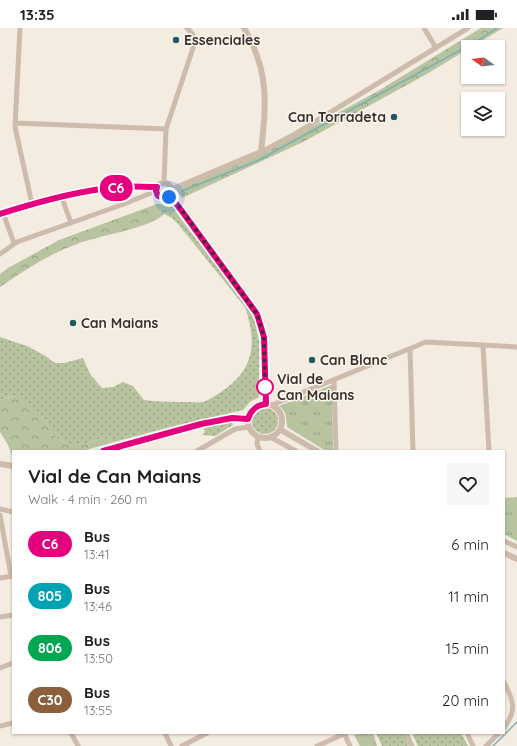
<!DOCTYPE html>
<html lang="en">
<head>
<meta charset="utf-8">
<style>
  body { margin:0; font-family:Quicksand,sans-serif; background:#f6f6f6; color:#202124; height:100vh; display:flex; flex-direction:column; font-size:15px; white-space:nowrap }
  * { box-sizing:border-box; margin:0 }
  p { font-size:13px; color:#757577 }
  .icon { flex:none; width:22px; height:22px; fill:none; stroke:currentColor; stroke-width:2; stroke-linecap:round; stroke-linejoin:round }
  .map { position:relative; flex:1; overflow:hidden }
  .side { position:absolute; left:12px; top:422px; width:493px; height:284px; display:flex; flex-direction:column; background:#fff; border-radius:0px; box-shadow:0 1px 3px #0004 }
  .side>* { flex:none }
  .badge { padding:0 8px; border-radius:13px; font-size:14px; line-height:26px }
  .needle { width:26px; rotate:284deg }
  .tools { position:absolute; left:461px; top:12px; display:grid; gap:8px }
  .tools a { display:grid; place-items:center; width:44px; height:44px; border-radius:0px; background:#fff; box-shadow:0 1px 3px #0004; font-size:20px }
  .you { position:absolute; width:20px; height:20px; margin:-10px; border:3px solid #fff; border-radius:50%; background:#1a73e8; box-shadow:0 0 0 6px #1a73e833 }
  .map>.badge { position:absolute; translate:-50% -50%; box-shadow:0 0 0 2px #fff }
  .round { display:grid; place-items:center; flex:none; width:42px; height:42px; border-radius:0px; background:#f6f6f6 }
  .summary { display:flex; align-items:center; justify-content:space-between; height:68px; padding:0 16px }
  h1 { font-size:19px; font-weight:800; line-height:30px }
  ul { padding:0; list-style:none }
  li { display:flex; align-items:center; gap:12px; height:52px; padding:0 16px }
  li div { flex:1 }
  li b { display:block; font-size:15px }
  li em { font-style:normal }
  li .badge { min-width:44px; font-weight:700; text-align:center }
  .status { display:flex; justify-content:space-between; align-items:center; height:28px; padding:0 20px; background:#fff; direction:ltr }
  .status svg { height:11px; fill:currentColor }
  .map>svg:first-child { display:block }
  .grass { fill:url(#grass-dots) }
  .forest { fill:url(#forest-crowns) }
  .park { fill:url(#park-tufts) }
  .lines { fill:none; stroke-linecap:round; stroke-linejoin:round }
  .stream { stroke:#7fb0b2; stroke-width:1.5 }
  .minor { stroke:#cdbbac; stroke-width:5 }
  .tertiary { stroke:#cdbbac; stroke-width:6 }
  .line-casing { stroke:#fff; stroke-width:9 }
  .line { stroke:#e6007e; stroke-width:6 }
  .walk { stroke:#3b302b; stroke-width:4; stroke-dasharray:0 7.2 }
  .poi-dot { fill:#1f5a5e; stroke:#fbf5ee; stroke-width:1.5 }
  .stop-dot { fill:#fff; stroke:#e6007e; stroke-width:2 }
  .labels { text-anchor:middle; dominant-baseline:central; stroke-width:3; stroke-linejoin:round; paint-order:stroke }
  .poi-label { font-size:14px; font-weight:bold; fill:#3b302b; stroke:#fbf5ee; text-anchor:start }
  .stop-label { font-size:14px; font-weight:bold; fill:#3b302b; stroke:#fbf5ee; text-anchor:start }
</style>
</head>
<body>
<div class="status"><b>13:35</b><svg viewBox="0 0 49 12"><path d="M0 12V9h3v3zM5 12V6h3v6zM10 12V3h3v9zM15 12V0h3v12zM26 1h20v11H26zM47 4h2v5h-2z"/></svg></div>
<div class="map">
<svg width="517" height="718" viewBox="0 0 517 718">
  <defs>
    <pattern id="grass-dots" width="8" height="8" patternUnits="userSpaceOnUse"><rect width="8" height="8" fill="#b8c4a0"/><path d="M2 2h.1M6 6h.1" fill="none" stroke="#97a083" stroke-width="1.8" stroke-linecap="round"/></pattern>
    <pattern id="forest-crowns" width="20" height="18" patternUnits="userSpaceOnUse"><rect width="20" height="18" fill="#b8c4a0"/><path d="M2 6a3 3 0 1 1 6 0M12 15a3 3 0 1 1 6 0" fill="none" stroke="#97a083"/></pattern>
    <pattern id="park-tufts" width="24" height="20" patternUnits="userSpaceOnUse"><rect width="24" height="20" fill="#b8c4a0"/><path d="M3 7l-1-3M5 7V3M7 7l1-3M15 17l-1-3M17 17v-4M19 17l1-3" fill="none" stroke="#97a083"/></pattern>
  </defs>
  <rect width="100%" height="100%" fill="#f4ebe1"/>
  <path class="grass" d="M170,176l23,31 54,69 8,18 4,19v56l-9,5 -7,8 -69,16 -60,16 -11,-4 -20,7h-16l-12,-9 -16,-22 -25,-18 -14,4v-63l27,9 17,9 11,8h9l19,-5 7,16 12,14 11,-1 10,-5 10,4 11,14c15,2 31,2 46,2 4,0 9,1 12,0 6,-1 14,-7 19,-10 34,-22 36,-50 24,-85l-67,-83 -6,-6 -8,-4z
    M252 393a13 13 0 1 1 26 0a13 13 0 1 1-26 0Z
    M231,392l2,5 -18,11 -13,-1 3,-3 -2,-5z
    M376,705h28l5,13h-27z
    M412,705h49l7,13h-50z"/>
  <path class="forest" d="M481,0h22l-31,19h-4v2l-43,26 -122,67 -121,56 -6,-8 84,-35 118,-64z
    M157,176h13c-2,3 -3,7 -6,10 -15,15 -65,21 -87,30 -28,10 -52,26 -77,43v-13l8,-6 51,-28z
    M14,368l10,3 15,15 16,22 12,9h16l20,-7 11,4 -32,9h-69v7l-5,-13 -8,-13v-32z"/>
  <path class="park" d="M332,357l1,66h-7l-39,-24c-1,-9 0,-15 -8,-21z
    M517,469v44l-13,-7v-36z
    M358,705h15l4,13h-17l-6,-11z"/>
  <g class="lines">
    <path class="stream" d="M182,163l75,-30 220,-120 20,-13
      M493,718l24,-24"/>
    <path class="minor" d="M20,0l-5,99 17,77
      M424,0l12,20
      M15,95l151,6
      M261,124l34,-18 173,-106
      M164,155l2,-54 28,-84 -1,-10 -6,-7
      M62,170l9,25
      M3,185l11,30
      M0,186c37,-11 81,-24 120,-27 12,-1 24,0 37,0
      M0,226l17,-12 107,-38 32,-13
      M483,318l6,105
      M410,321l3,102
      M334,353l2,70
      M272,377l154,-63 91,5
      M258,409l-1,7 3,7
      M272,410l24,13
      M197,423l38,-22 14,-2
      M0,481l13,3
      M0,487l11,61
      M504,513l13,6
      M0,550l13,-2
      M0,589l13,-2
      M0,640l13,-5
      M504,654c10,20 13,28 0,46
      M0,698l13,-3
      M71,705l7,13
      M165,705l6,13
      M344,705l6,13
      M406,705l6,13
      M467,705l6,13
      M182,718l25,-13
      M317,718l27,-12
      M486,718l13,-13"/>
    <path class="tertiary" d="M156 163a8 8 0 1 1 16 0a8 8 0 1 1-16 0Z
      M171,162l90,-38c5,-47 9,-80 -17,-124
      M169,169l4,2 5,6 79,109 7,23 2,67
      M248 393a17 17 0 1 1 34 0a17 17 0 1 1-34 0Z
      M281,402l36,21
      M103,423l98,-27 31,-6 16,1
      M0,436l13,2
      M504,525l13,6"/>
  </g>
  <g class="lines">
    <defs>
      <path id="line" d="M0,186c37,-12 81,-24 120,-27 12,-1 24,0 37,0l-1,4 2,5 6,2 5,-1 4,2 84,115 7,23 2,67c-10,1 -15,6 -18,15l-16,-1 -31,6 -98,27"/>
    </defs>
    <use href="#line" class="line-casing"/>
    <use href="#line" class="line"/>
    <path class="walk" d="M169,169l4,2 5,6 79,109 7,23 1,50"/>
  </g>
  <g class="poi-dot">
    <circle cx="176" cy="12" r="4"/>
    <circle cx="394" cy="89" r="4"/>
    <circle cx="73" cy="295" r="4"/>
    <circle cx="312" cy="332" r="4"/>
  </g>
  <circle class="stop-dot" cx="265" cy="359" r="8"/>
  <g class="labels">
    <g class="poi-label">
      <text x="184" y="12">Essenciales</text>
      <text x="386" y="89" text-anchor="end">Can Torradeta</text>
      <text x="81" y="295">Can Maians</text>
      <text x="320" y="332">Can Blanc</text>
    </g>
    <g class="stop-label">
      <text x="277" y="351">Vial de<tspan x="277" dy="16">Can Maians</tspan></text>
    </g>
  </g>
</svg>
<div class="tools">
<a><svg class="needle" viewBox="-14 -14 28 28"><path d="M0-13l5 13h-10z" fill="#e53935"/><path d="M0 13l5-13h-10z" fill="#757577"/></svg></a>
<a><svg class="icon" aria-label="layers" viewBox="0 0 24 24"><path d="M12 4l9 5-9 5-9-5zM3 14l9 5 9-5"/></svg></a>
</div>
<div class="you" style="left:169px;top:169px"></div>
<b class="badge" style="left:116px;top:160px;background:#e6007e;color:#fff">C6</b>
<section class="side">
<div class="summary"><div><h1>Vial de Can Maians</h1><p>Walk · 4 min · 260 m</p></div><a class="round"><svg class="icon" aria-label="heart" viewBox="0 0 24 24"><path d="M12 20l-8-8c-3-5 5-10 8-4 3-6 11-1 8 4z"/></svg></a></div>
<ul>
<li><span class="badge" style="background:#e6007e;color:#fff">C6</span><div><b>Bus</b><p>13:41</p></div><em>6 min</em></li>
<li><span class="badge" style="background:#00a3b4;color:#fff">805</span><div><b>Bus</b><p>13:46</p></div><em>11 min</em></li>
<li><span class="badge" style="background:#00a651;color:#fff">806</span><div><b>Bus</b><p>13:50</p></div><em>15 min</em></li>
<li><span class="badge" style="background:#8b5e3c;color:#fff">C30</span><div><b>Bus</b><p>13:55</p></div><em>20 min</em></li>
</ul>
</section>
</div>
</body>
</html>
